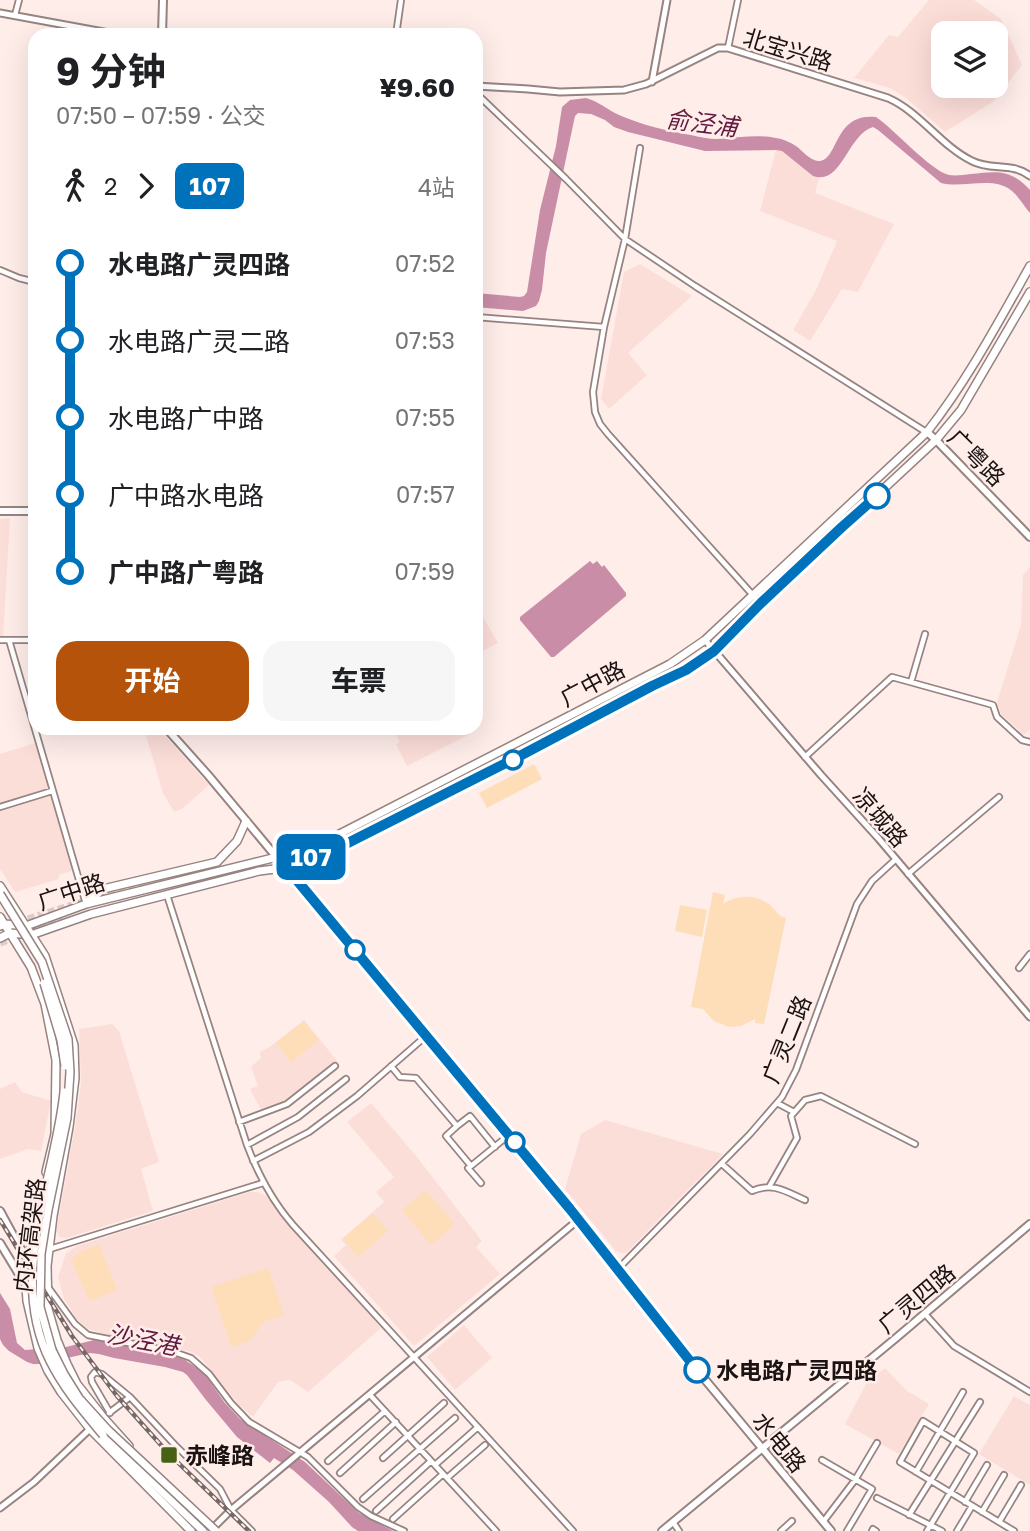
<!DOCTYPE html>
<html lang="zh">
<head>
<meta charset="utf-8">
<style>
  body { margin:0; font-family:"Golos Text","Noto Sans SC",sans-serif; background:#f6f6f6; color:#202124; height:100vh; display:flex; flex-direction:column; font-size:26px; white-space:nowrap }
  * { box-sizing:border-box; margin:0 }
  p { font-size:23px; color:#757577 }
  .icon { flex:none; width:38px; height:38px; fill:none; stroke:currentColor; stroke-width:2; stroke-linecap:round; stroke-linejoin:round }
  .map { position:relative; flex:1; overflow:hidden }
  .side { position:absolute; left:28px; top:28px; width:455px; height:707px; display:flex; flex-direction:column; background:#fff; border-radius:21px; box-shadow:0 7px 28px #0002 }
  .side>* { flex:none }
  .badge { padding:0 14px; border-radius:10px; font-size:24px; line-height:46px }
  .buttons { position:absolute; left:931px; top:21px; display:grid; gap:14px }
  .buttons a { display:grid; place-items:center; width:77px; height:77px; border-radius:14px; background:#fff; box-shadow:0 7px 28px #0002; font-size:35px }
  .map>.badge { position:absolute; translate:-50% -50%; box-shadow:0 0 0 4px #fff }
  .legs { display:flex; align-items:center; gap:10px; height:77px; padding:0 28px; font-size:23px }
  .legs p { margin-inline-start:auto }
  .summary { display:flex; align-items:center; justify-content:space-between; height:119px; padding:0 28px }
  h1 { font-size:38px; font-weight:700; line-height:52px }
  .primary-button { display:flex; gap:14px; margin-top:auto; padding:14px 28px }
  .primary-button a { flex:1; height:80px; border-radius:21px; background:#b45309; color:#fff; font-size:28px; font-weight:700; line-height:80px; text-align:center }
  .primary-button a+a { background:#f6f6f6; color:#202124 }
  ul { padding:0 28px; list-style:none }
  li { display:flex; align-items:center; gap:24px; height:77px; font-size:26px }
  li i { display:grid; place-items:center; width:10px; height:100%; margin:0 9px; background:currentColor }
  li i::after { content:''; width:18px; height:18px; margin:-9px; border:5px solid; border-radius:50%; background:#fff }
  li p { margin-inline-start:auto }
  li:first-child i { background:linear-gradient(#0000 50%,currentColor 0) }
  li:last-child i { background:linear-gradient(currentColor 50%,#0000 0) }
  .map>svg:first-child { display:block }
  .built { fill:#fcded9; fill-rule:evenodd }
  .green { fill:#feddb9 }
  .water { fill:#c98da7 }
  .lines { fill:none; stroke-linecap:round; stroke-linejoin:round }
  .primary-tunnel { stroke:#ddccca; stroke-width:7; stroke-dasharray:7 3.5; stroke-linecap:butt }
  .minor-casing { stroke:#978380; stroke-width:8 }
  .tertiary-casing { stroke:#978380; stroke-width:9 }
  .secondary-casing { stroke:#978380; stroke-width:10 }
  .primary-casing { stroke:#978380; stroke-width:10 }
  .trunk-casing { stroke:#978380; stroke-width:10 }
  .minor { stroke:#fff; stroke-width:4.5 }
  .tertiary { stroke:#fff; stroke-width:5 }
  .secondary { stroke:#fff; stroke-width:6 }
  .primary { stroke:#fff; stroke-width:7 }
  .trunk { stroke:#fff; stroke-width:7 }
  .rail-casing { stroke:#756967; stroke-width:4.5 }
  .rail { stroke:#ffedea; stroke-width:2; stroke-dasharray:5; stroke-linecap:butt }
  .trunk-bridge-casing { stroke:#978380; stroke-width:10; stroke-linecap:butt }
  .trunk-bridge { stroke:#fff; stroke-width:7 }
  .line-1-casing { stroke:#fff; stroke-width:16 }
  .line-1 { stroke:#0072bc; stroke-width:10 }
  .stop-1-dot { fill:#fff; stroke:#0072bc; stroke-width:3.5 }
  .poi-dot { fill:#476212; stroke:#ffedea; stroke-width:2.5 }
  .labels { text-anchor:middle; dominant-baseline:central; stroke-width:5; stroke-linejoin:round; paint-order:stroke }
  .street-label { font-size:23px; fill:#1a1312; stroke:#ffedea }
  .stop-label { font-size:23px; font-weight:bold; fill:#1a1312; stroke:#ffedea; text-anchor:start }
  .poi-label { font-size:23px; font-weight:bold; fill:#1a1312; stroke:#ffedea; text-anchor:start }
  .water-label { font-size:24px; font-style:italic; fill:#611a40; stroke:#ffedea }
</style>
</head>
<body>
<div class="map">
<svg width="1030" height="1531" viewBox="0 0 1030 1531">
  <rect width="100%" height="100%" fill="#ffedea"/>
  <path class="built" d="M929,0h45l27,19 21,46 -28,36 -49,31 -39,-34 -16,-10 -36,-10 35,-43 9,2zM943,33h53v53h-53z
    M776,150l6,1 31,25 6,2 -4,15 79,31 -36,68 -16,-3 -32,52 -17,-11 23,-40 21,-49 -77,-30z
    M640,264l52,32 -64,57 19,22 -38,34 -8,-10 23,-127z
    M10,518l-7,119h-3v-118z
    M1030,567v162l-6,6 -23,-21 -4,-12 24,-77 2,-50z
    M476,605l22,38 -22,12z
    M150,728h8l51,57 -27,24 -8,3 -11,-19 -18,-61z
    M393,728h74l3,6 -63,32 -11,-22 4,-2z
    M35,743l13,45 -48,15v-49z
    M50,794l24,76 -15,5v4l-44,13 -15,-23v-59z
    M304,1020l34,42 -51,40 -25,10 -12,-23 8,-3 -7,-19 10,-9 -1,-6 11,-6z
    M112,1024l7,7 40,131 -18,7 12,42 -87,27 -6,-1 -4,-6 19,-103 6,-45 -2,-54z
    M15,1082l7,10 29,9 -10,50 -13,-2 -28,10v-70z
    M371,1103l46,54 65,84 -6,6 24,27 -86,72 -80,-90 12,-11 -5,-5 43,-38 -8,-10 18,-15 -47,-55z
    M605,1120l118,34 -97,99h-5l-5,-2 -51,-62 16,-55z
    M250,1192h8l12,6 12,17 99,113 -73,64 -18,-12 -12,2 -25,35 -13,-11 -40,-49 -11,-6 -79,-15 -24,-8 -9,-9 -13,-20 -6,-22 8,-24 11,-7z
    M464,1325l28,33 -37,32 -28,-33z
    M885,1368l22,23 22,13 -30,50 -54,-30 21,-40z
    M1014,1396l16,9v80l-51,-31z"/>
  <path class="green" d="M534,764l8,15 -55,29 -8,-15z
    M713,892l12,3 -2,9c16,-10 36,-10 49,3 6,6 6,9 14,11l-22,106 -9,-1v-4l-14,7 -12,1 -15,-6 -11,-12 -12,-2z
    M680,905l27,5 -5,27 -27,-6z
    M304,1021l15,19 -28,22 -15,-19z
    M426,1190l29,34 -24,21 -29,-35z
    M373,1213l15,18 -30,26 -16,-18z
    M99,1244l18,46 -27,11 -19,-40 5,-7z
    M268,1268l16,47 -21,7 -13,19 -19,6 -20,-60z"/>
  <path class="water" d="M586,98c12,3 22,12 33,17 23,10 48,16 72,20 8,2 18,4 26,4 20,-1 40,-5 59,-1 7,1 14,4 20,8 6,4 13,14 22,15 21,1 15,-49 58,-44 19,13 55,54 73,58 7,1 14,0 22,-1 26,-3 40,-5 59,16v23c-6,-7 -11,-16 -18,-22 -19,-16 -49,-2 -71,-8l-63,-53 -5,-3c-26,8 -31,59 -60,49l-31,-25 -6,-1 -71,1 -77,-19 -14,-5 -9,-7 -14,-6 -13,-1 -3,3 -29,137 -4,37 -3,11 -3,5 -13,5 -47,-4v-14l44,4 4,-1 3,-4 13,-82 16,-64 6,-39 8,-7z
    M590,561l3,3 4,-3 5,6 2,-2 22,28v3l-72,61h-3l-31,-37v-3z
    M0,1293l10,16 7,34 8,7 41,-3 28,-7 79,15 12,5 18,12 22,31 15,16 65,43 54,51 34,18h-35l-6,-4 -23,-25 -36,-32 -19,-12 -4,5 -33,-26 -31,-37 -19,-25 -4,-3 -18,-5 -51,-9 -15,-4 -9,-1 -51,11h-6l-6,-2 -18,-11 -6,-6 -3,-6z"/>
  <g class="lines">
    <path class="primary-tunnel" d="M18,922l57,-18 90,-24
      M0,943l63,-23"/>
    <defs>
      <path id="minor" d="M15,15l4,-15
        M396,35l5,-35
        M728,48l10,-48
        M476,93l90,86 59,60 70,47 231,146
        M640,148l-15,91 -21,88 -11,65 2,20 5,12 8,10 152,169
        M0,270l19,8 16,4
        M476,317l128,10
        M0,640h35
        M9,640l77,264
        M911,682l14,-48
        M805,757l87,-80 101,28 4,12 25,23 8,2
        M0,807l52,-16
        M908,874l91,-77
        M167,895l80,250c11,29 25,56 46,80l280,306
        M1019,968l11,-14
        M391,1066l9,11 16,1 41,48 -11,10 25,30 -3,2 13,15
        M777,1103l17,9
        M239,1122l48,-18 48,-38
        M457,1126l13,-10 25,31
        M247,1145l51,-28 48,-38
        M253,1161l56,-29 48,-36 69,-60
        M722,1164l30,27c21,-9 33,0 53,9
        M471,1166l38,-31
        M769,1187l28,-49 -6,-22 14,-16 16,-4 94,48
        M50,1249l213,-66
        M618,1269l132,-135 32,-37 14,-27 61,-166 15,-23 23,-21
        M48,1287l27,37 13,11 86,17 17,6 18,16 22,29 18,19 59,35 50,50 13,9 33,15
        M925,1314l29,32 76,46
        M370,1395l126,136
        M109,1413l21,-16
        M110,1413l-18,-31 -1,-5 4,-5 7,2 28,23 45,48 45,44 11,21 21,21
        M383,1458l61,-55
        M822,1460l50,29 -25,42
        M328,1461l57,-50
        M435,1465l43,-38
        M916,1472l47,-80
        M340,1473l56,-51
        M447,1478l38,-33
        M877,1498l65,33
        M363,1499l92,-81
        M965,1502l22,-37
        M376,1511l55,-50
        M982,1512l22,-37
        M909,1515l71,-113
        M393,1519l50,-45
        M673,1522l6,9
        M823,1522l32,-42 22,-37
        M999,1522l22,-37
        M781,1531l11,-10
        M872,1531l1,-2 3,2
        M927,1531l47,-78 -51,-32 -23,41c38,23 76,46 114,69
        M957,1531l15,-25"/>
      <path id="tertiary" d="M0,13l120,22
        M652,82l15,-82
        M476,86l52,3 32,3 64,-2 22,-6 72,-36h10l160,50c32,14 53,48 84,63 19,10 41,1 58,15
        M705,640l116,135 58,64 151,178
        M0,1508l34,-26 58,-55
        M210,1531l21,-21 347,-290"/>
      <path id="secondary" d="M162,35l1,-35
        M927,432l9,8 94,97
        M0,511h35
        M166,728l42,47 362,434 127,161 134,161
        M0,1211l19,35 23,33
        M0,1243l26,43
        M662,1531l234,-193 134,-114"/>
      <path id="primary" d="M0,886l45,70 29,89 1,33 -6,49 -16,89 -6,50 1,43 9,31 10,24 10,20 26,33 26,29
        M88,902l15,-13 114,-27 20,-21 9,-20
        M0,917l31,50 14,37 11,56 -1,74 -9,38
        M0,926l5,-2 21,2 60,-22 191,-47 47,-15 346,-178 35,-24 222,-208c40,-51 71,-109 103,-166
        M0,938l10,-5 21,2 60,-21 168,-43 16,-2 59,-19 180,-91 138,-73 34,-16 28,-19 47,-48 175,-163 25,-30 69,-118
        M33,1235l-7,51 1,15 11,47 10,23 13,21 29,37 101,102"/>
      <path id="trunk" d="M103,1435l100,96"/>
    </defs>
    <use href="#minor" class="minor-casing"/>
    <use href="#tertiary" class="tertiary-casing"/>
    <use href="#secondary" class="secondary-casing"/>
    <use href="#primary" class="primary-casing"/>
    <use href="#trunk" class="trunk-casing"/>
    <use href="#minor" class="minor"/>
    <use href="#tertiary" class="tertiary"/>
    <use href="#secondary" class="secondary"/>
    <use href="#primary" class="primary"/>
    <use href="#trunk" class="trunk"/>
    <defs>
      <path id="rail" d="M0,1220l72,116 45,60 52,58 80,77"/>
    </defs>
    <use href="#rail" class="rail-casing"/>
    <use href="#rail" class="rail"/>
    <defs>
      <path id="trunk-bridge" d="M0,894l42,68 26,77 2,33 -3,46 -19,92 -7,44 -1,53 12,43 12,24 15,24 29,32 108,101
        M44,983l17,57 4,26
        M64,1092c-9,88 -57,183 -14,269 14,28 33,50 53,74"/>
    </defs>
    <use href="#trunk-bridge" class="trunk-bridge-casing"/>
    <use href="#trunk-bridge" class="trunk-bridge"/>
  </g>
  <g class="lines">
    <defs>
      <path id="line-1" d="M697,1370l-127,-161 -285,-343 49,-16 180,-91 138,-73 34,-16 28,-19 47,-48 81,-76 35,-31"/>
    </defs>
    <use href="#line-1" class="line-1-casing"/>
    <use href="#line-1" class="line-1"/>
  </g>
  <g class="stop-1-dot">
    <circle cx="877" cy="496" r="12"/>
    <circle cx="513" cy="760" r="9"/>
    <circle cx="355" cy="950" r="9"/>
    <circle cx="515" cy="1142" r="9"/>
    <circle cx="697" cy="1370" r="12"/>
  </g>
  <rect class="poi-dot" x="160" y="1446" width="18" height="18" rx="3.5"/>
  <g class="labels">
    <g class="street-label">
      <text transform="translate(788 49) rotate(17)">北宝兴路</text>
      <text transform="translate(977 457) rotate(45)">广粤路</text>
      <text transform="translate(592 683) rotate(-28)">广中路</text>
      <text transform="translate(881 817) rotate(49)">凉城路</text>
      <text transform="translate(71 891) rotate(-18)">广中路</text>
      <text transform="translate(786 1039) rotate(-68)">广灵二路</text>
      <text transform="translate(29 1235) rotate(-83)">内环高架路</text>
      <text transform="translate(916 1298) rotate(-40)">广灵四路</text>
      <text transform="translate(780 1442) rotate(51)">水电路</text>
    </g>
    <g class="stop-label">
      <text x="716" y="1370">水电路广灵四路</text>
    </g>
    <g class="poi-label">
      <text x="185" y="1455">赤峰路</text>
    </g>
    <g class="water-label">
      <text transform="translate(702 122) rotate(7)">俞泾浦</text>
      <text transform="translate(143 1339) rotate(11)">沙泾港</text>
    </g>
  </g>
</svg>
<div class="buttons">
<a><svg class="icon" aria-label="layers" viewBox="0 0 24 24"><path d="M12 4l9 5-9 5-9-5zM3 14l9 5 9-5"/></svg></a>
</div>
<b class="badge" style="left:311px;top:857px;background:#0072bc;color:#fff">107</b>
<section class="side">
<div class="summary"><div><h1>9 分钟</h1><p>07:50 – 07:59 · 公交</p></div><b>¥9.60</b></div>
<div class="legs"><svg class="icon" aria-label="walk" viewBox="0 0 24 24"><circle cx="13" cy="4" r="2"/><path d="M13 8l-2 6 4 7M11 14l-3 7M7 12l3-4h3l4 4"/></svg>2<svg class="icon" aria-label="forward" viewBox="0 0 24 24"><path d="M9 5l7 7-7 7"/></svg><b class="badge" style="background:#0072bc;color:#fff">107</b><p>4站</p></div>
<ul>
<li><i style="color:#0072bc"></i><b>水电路广灵四路</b><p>07:52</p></li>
<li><i style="color:#0072bc"></i><span>水电路广灵二路</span><p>07:53</p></li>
<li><i style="color:#0072bc"></i><span>水电路广中路</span><p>07:55</p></li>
<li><i style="color:#0072bc"></i><span>广中路水电路</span><p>07:57</p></li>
<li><i style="color:#0072bc"></i><b>广中路广粤路</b><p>07:59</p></li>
</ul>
<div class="primary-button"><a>开始</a><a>车票</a></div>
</section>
</div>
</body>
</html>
